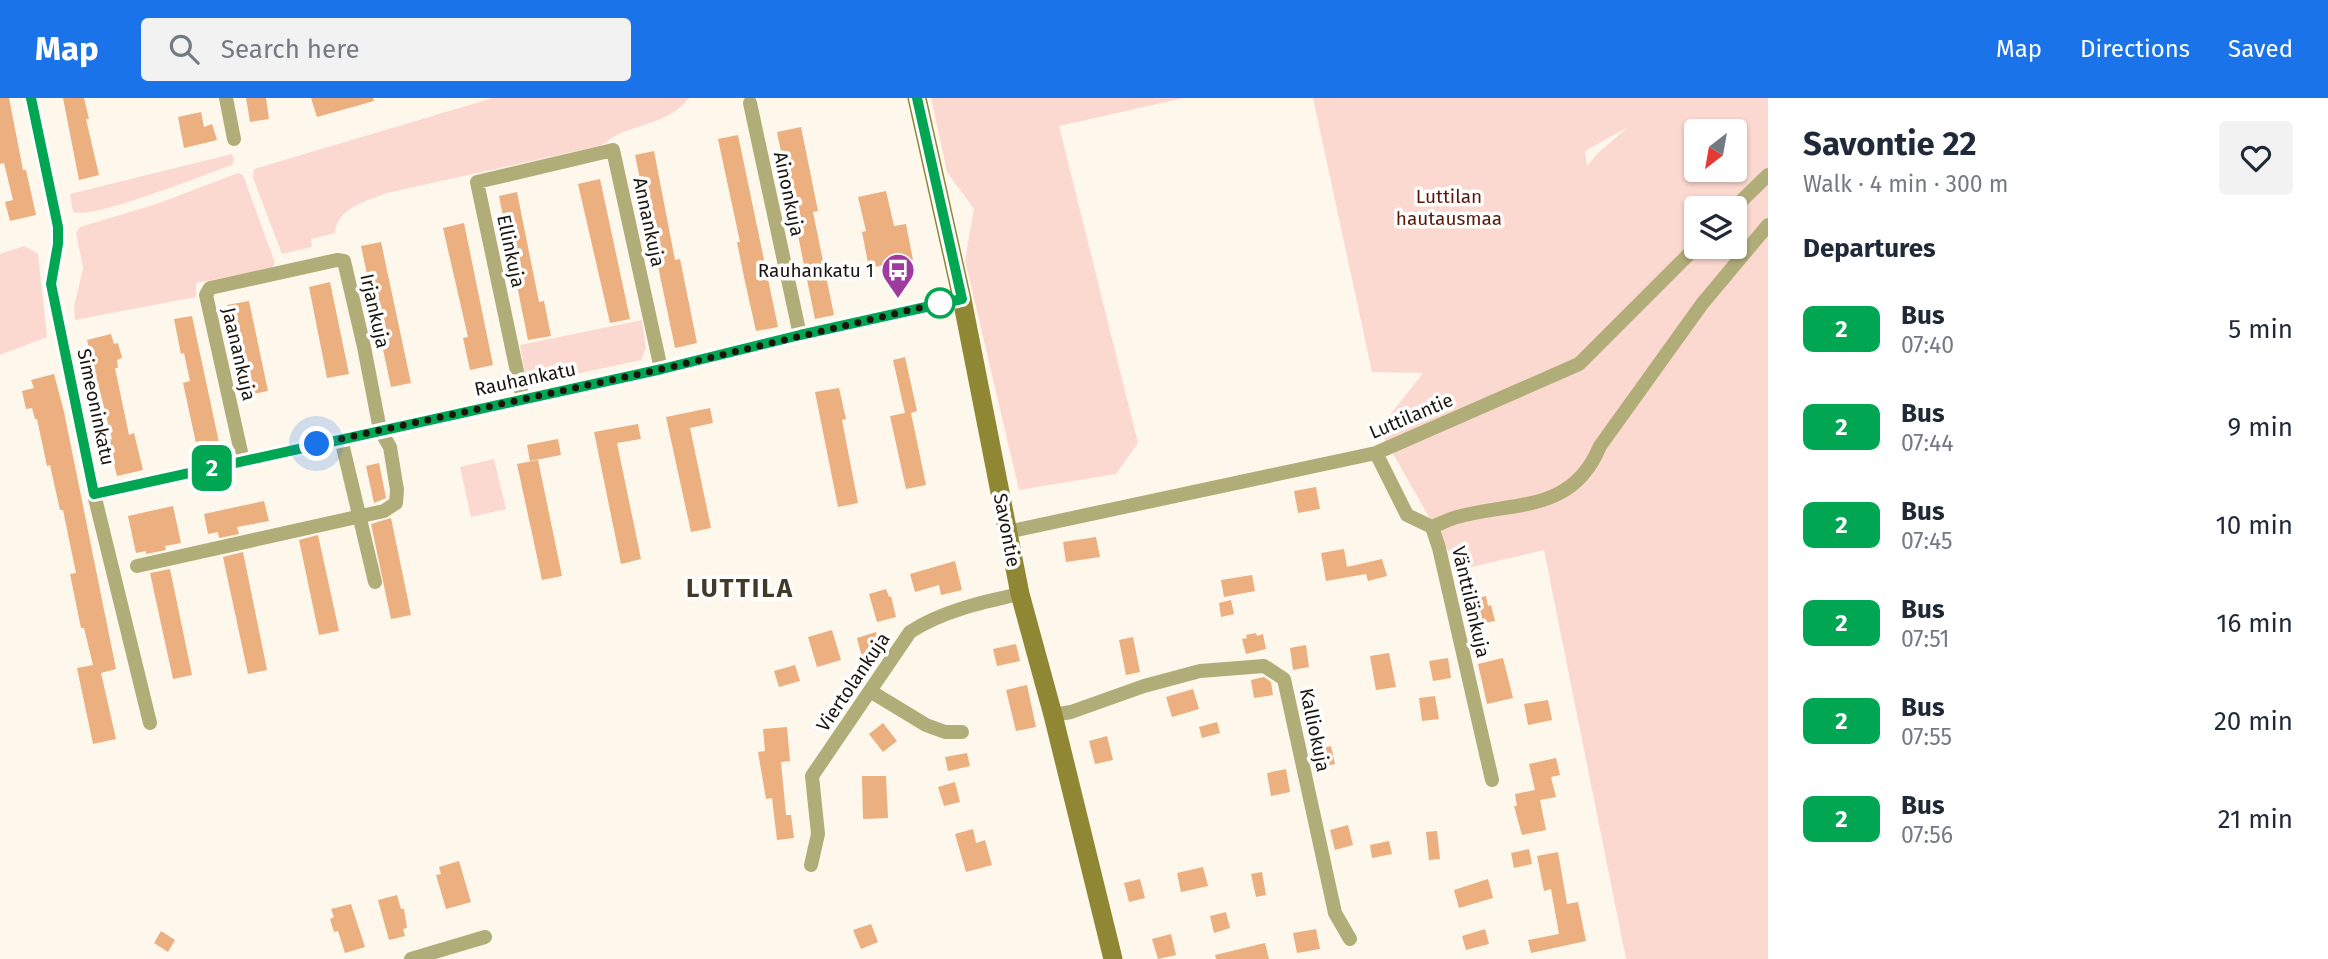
<!DOCTYPE html>
<html lang="en">
<head>
<meta charset="utf-8">
<style>
  body { margin:0; font-family:"Fira Sans",sans-serif; background:#f2f2f3; color:#1f2937; height:100vh; display:flex; flex-direction:column; font-size:26px; white-space:nowrap }
  * { box-sizing:border-box; margin:0 }
  p { font-size:23px; color:#747a83 }
  .icon { flex:none; width:38px; height:38px; fill:none; stroke:currentColor; stroke-width:2; stroke-linecap:round; stroke-linejoin:round }
  .map { position:relative; flex:1; overflow:hidden }
  .drawer { display:flex; flex-direction:column; background:#fff; width:560px }
  .drawer>* { flex:none }
  .badge { padding:0 14px; border-radius:10px; font-size:24px; line-height:46px }
  .needle { width:46px; rotate:211deg }
  .buttons { position:absolute; left:1684px; top:21px; display:grid; gap:14px }
  .buttons a { display:grid; place-items:center; width:63px; height:63px; border-radius:7px; background:#fff; box-shadow:0 2px 5px #0004; font-size:35px }
  .you { position:absolute; width:35px; height:35px; margin:-18px; border:5px solid #fff; border-radius:50%; background:#1a73e8; box-shadow:0 0 0 10px #1a73e833 }
  .map>.badge { position:absolute; translate:-50% -50%; box-shadow:0 0 0 4px #fff }
  h2 { padding:0 35px; font-size:26px; line-height:63px }
  .round { display:grid; place-items:center; flex:none; width:74px; height:74px; border-radius:7px; background:#f2f2f3 }
  .headline { display:flex; align-items:center; justify-content:space-between; height:119px; padding:0 35px }
  h1 { font-size:33px; font-weight:700; line-height:52px }
  ul { padding:0; list-style:none }
  li { display:flex; align-items:center; gap:21px; height:98px; padding:0 35px }
  li div { flex:1 }
  li b { display:block; font-size:26px }
  li em { font-style:normal }
  li .badge { min-width:77px; font-weight:700; text-align:center }
  header { display:flex; align-items:center; gap:42px; box-sizing:border-box; height:98px; padding:0 35px; background:#1a73e8; color:#fff }
  header strong { font-size:33px }
  nav { display:flex; gap:38px; margin-inline-start:auto; font-size:24px }
  .search { width:490px; height:63px; background:#f2f2f3; display:flex; align-items:center; gap:18px; box-sizing:border-box; padding:0 24px; border-radius:7px; color:#747a83; font-size:26px }
  main { display:flex; flex:1; min-height:0 }
  .map>svg:first-child { display:block }
  .green { fill:#fcd9d0; fill-rule:evenodd }
  .building { fill:#ebaf80 }
  .lines { fill:none; stroke-linecap:round; stroke-linejoin:round }
  .street { stroke:#b1ad79; stroke-width:14 }
  .secondary { stroke:#908734; stroke-width:19 }
  .line-casing { stroke:#fff; stroke-width:16 }
  .line { stroke:#00a651; stroke-width:10 }
  .walk { stroke:#1a160f; stroke-width:7; stroke-dasharray:0 12.6 }
  .stop-dot { fill:#fff; stroke:#00a651; stroke-width:3.5 }
  .labels { text-anchor:middle; dominant-baseline:central; stroke-width:7; stroke-linejoin:round; paint-order:stroke }
  .street-label { font-size:19px; fill:#1a160f; stroke:#fff }
  .park-label { font-size:19px; fill:#591807; stroke:#fff }
  .poi-label { font-size:19px; fill:#1a160f; stroke:#fff; text-anchor:end }
  .district-label { font-size:26px; font-weight:bold; letter-spacing:2px; fill:#433929; stroke:#fff }
</style>
</head>
<body>
<header>
<strong>Map</strong>
<div class="search"><svg class="icon" aria-label="search" viewBox="0 0 24 24"><circle cx="10" cy="10" r="6"/><path d="M15 15l6 6"/></svg>Search here</div>
<nav><a>Map</a><a>Directions</a><a>Saved</a></nav>
</header>
<main>
<div class="map">
<svg width="1768" height="861" viewBox="0 0 1768 861">
  <rect width="100%" height="100%" fill="#fef7eb"/>
  <path class="green" d="M493,0h196c-18,23 -45,25 -70,36 -8,3 -12,9 -20,12l-212,47c-18,7 -51,15 -52,40l-24,6 1,8 -30,7 -29,-76 1,-9z
    M931,0h253l-125,28 79,317 -22,31 -97,16 -54,-230 9,-51 -27,-37z
    M1313,0h455v861h-142l-82,-409 -85,20 -80,-141 44,-56 -51,-1zM1628,29l-30,26 -11,13 -2,-15zM1696,33h38v39h-38zM1696,110h38v39h-38z
    M232,56l2,6 -2,5c-27,9 -139,55 -159,47l-3,-18z
    M238,75l5,2 32,88 -3,5 -76,15v14l-121,23 -1,-13 9,-39 -7,-35 4,-6 77,-23z
    M24,148l14,8 9,83 -47,18v-101z
    M642,222l4,28 -5,12 -107,23 -8,-4 -6,-34z
    M494,361l12,50 -35,8 -11,-50z"/>
  <path class="building" d="M0,0h9l14,72h3l10,45 -26,6 -5,-19 8,-2 -9,-37 -4,1z
    M63,0h21l5,21h-3l13,56 -20,5z
    M246,0h20l3,21 -19,3z
    M311,0h62l1,3 -57,16z
    M201,14l3,15 8,-3 5,16 -33,8 -6,-31z
    M801,29l17,84 -5,1 21,103 -19,4 -38,-187z
    M738,37l40,192 -22,4 -12,-54 -7,-35h3l-22,-103z
    M654,53l21,109 5,-1 17,84 -22,5 -40,-193z
    M600,81l30,140 -20,4 -32,-139z
    M886,93l8,35 12,-2 7,36 -44,8 -7,-36 4,-1 -8,-34z
    M517,94l22,110 5,-1 7,35 -23,4 -29,-144z
    M464,125l29,142 -23,5 -7,-32 5,-1 -25,-109z
    M381,144l30,141 -20,4 -30,-141z
    M330,184l19,92 -22,4 -18,-91z
    M249,203l19,90 -21,4 -9,-52h-3l-8,-38z
    M192,218l29,136 -22,5 -16,-74 7,-2 -6,-28 -3,1 -7,-35z
    M111,236l3,10 4,-1 4,15 -5,2 1,8h-3l14,67 5,-2 9,37 -26,6 -9,-36 4,-1 -25,-99z
    M905,259l12,54 -6,2 15,72 -20,4 -16,-73 15,-3 -12,-53z
    M54,276l10,38 52,257 -15,4 15,66 -23,5 -16,-76 16,-3 -9,-37h-3l-11,-54 6,-1 -13,-63h-3l-10,-45 -3,1 -10,-47h-2l-3,-11 -6,1 -4,-18 12,-3 -3,-8z
    M839,290l7,31 -4,1 16,83 -20,4 -23,-115z
    M710,310l3,15 -23,5 21,100 -20,4 -25,-115z
    M638,326l3,15 -24,4 24,116 -20,5 -27,-132z
    M558,341l3,16 -31,6 -3,-16z
    M538,362l24,116 -20,4 -25,-116z
    M379,365l7,35 -12,5 -8,-37z
    M1316,389l4,22 -22,4 -4,-22z
    M264,403l5,20 -32,6 2,7 -20,4 -1,-6 -10,2 -4,-20z
    M173,408l8,37 -16,3 1,4 -20,4v-3l-10,2 -8,-37z
    M391,420l20,97 -20,4 -20,-95z
    M318,437l21,96 -20,4 -20,-95z
    M1096,439l4,20 -34,5 -3,-20z
    M1344,451l3,18 35,-8 5,17 -19,5 -2,-7 -40,7 -5,-28z
    M243,454l24,118 -19,4 -25,-117z
    M955,463l7,29 -21,5 -2,-10 -24,7 -5,-18z
    M170,471l22,106 -19,4 -23,-106z
    M1252,477l3,16 -31,6 -3,-17z
    M886,491l3,8 2,-1 5,21 -19,5 -8,-28z
    M1486,498l2,10 3,-1 4,16 -22,4 -5,-25z
    M1231,502l3,14 -13,3 -2,-14z
    M832,532l9,30 -24,7 -9,-30z
    M876,534l5,19 -19,6 -5,-19z
    M1256,535l1,3 6,-2 3,15 -20,5 -4,-15 5,-1 -1,-3z
    M1133,539l7,35 -14,3 -7,-35z
    M1016,546l4,17 -23,5 -4,-17z
    M1306,547l3,22 -16,3 -3,-22z
    M1389,555l7,34 -20,3 -6,-34z
    M1448,560l3,20 -18,3 -4,-20z
    M1503,560l10,40 -26,6 -9,-40z
    M795,567l5,16 -21,6 -5,-16z
    M1264,579l7,5 2,13 -19,3 -3,-18z
    M1027,587l9,42 -20,4 -10,-41z
    M1193,591l6,20 -27,8 -6,-20z
    M1435,598l4,23 -17,2 -3,-23z
    M1548,602l4,20 -24,5 -4,-21z
    M1217,624l3,11 -18,5 -3,-11z
    M883,625l14,18 -14,11 -14,-18z
    M787,629l3,34 -9,1 5,53h5l3,23 -17,2 -5,-42 -6,1 -8,-47 7,-1 -2,-22z
    M1107,638l6,24 -18,4 -6,-23z
    M1331,648l4,18 -19,5 -5,-18z
    M967,655l3,13 -22,5 -3,-14z
    M1556,660l4,17 -9,2 5,20 -16,3 6,30 -24,5 -8,-29h3l-2,-12 20,-4 -6,-26z
    M1286,671l4,23 -19,4 -4,-23z
    M862,678h24l2,42 -25,1z
    M955,684l5,20 -16,4 -6,-19z
    M1348,727l5,20 -18,5 -5,-20z
    M973,731l3,14 9,-3 7,25 -26,7 -11,-38z
    M1437,733l3,28 -11,1 -3,-28z
    M1389,743l3,13 -20,4 -2,-13z
    M1529,751l3,15 -18,4 -3,-15z
    M1558,754l9,52 11,-2 8,39 -55,12 -3,-13 31,-6 -8,-45 -7,2 -7,-35z
    M459,763l12,41 -25,7 -10,-34 5,-1 -2,-7z
    M1203,769l5,19 -27,6 -4,-19z
    M1262,774l4,23 -10,2 -5,-23z
    M1140,781l5,19 -16,4 -5,-19z
    M1488,781l5,19 -34,10 -5,-18z
    M397,797l4,14h3l3,19 -4,1 2,7 -16,4 -11,-40z
    M351,806l14,43 -20,6 -7,-22 -4,1 -4,-13 4,-2 -3,-8z
    M1226,814l4,16 -16,5 -4,-17z
    M871,826l7,18 -17,7 -8,-19z
    M1316,831l4,20 -23,4 -4,-20z
    M1485,831l4,15 -23,6 -4,-14z
    M161,833l14,9 -7,12 -14,-9z
    M1171,836l5,21 -18,4 -6,-20z
    M1265,845l4,16h-53l-1,-4z"/>
  <g class="lines">
    <path class="street" d="M31,0l27,129c2,23 -9,44 -5,67l41,200 56,229
      M226,0l8,41
      M750,5l50,232
      M1734,110l34,-33
      M523,302l-46,-218 136,-32 48,219
      M341,341l34,143
      M1376,355l31,62 25,12 7,21 53,232
      M94,396l567,-125 139,-34 162,-36
      M1432,429c8,-3 17,-8 25,-10 57,-16 115,-3 143,-71l102,-142 66,-79
      M1007,434l369,-79 203,-89 117,-117
      M137,468l247,-55 12,-8 1,-13 -7,-43 -10,-17 -16,-83 -20,-86 -7,-1 -127,28 -4,7 37,166
      M870,593l56,34 19,7h17
      M1053,617l18,-3 73,-26 56,-15 64,-5 20,13 51,234 15,26
      M811,767l7,-31 -6,-58 98,-144c32,-21 73,-30 110,-38
      M411,861l74,-22"/>
    <path class="secondary" d="M917,0l45,201 58,295 33,121 60,244"/>
  </g>
  <g class="lines">
    <defs>
      <path id="line" d="M31,0l27,129v17l-7,40 43,210 568,-125 138,-34 162,-36 -45,-201"/>
    </defs>
    <use href="#line" class="line-casing"/>
    <use href="#line" class="line"/>
    <path class="walk" d="M317,346l345,-75 278,-66"/>
  </g>
  <defs>
    <symbol id="bus-pin" viewBox="-11 -11 22 30"><path d="M0 17L-7.5 6A9.5 9.5 0 1 1 7.5 6Z" fill="#9f3a9f" stroke="#fff"/><path d="M-5-6H5V4H4V6H2V4H-2V6H-4V4H-5ZM-3.5-4V0h7V-4ZM-3.5 1.2v1.5H-2V1.2ZM2 1.2v1.5H3.5V1.2Z" fill="#fff"/></symbol>
  </defs>
  <g fill-rule="evenodd">
    <use href="#bus-pin" x="879" y="153" width="38" height="52"/>
  </g>
  <circle class="stop-dot" cx="940" cy="205" r="14"/>
  <g class="labels">
    <g class="street-label">
      <text transform="translate(789 96) rotate(78)">Ainonkuja</text>
      <text transform="translate(649 124) rotate(78)">Annankuja</text>
      <text transform="translate(511 153) rotate(78)">Ellinkuja</text>
      <text transform="translate(375 213) rotate(77)">Irjankuja</text>
      <text transform="translate(239 256) rotate(77)">Jaanankuja</text>
      <text transform="translate(525 281) rotate(-12)">Rauhankatu</text>
      <text transform="translate(96 309) rotate(78)">Simeoninkatu</text>
      <text transform="translate(1411 318) rotate(-23)">Luttilantie</text>
      <text transform="translate(1007 432) rotate(79)">Savontie</text>
      <text transform="translate(1471 504) rotate(77)">Vänttilänkuja</text>
      <text transform="translate(853 584) rotate(-56)">Viertolankuja</text>
      <text transform="translate(1315 632) rotate(78)">Kalliokuja</text>
    </g>
    <g class="park-label">
      <text x="1449" y="98">Luttilan<tspan x="1449" dy="22">hautausmaa</tspan></text>
    </g>
    <g class="poi-label">
      <text x="874" y="172">Rauhankatu 1</text>
    </g>
    <g class="district-label">
      <text x="740" y="490">LUTTILA</text>
    </g>
  </g>
</svg>
<div class="buttons">
<a><svg class="needle" viewBox="-14 -14 28 28"><path d="M0-13l5 13h-10z" fill="#e53935"/><path d="M0 13l5-13h-10z" fill="#747a83"/></svg></a>
<a><svg class="icon" aria-label="layers" viewBox="0 0 24 24"><path d="M12 4l9 5-9 5-9-5zM3 14l9 5 9-5"/></svg></a>
</div>
<div class="you" style="left:317px;top:346px"></div>
<b class="badge" style="left:212px;top:370px;background:#00a651;color:#fff">2</b>
</div>
<section class="drawer">
<div class="headline"><div><h1>Savontie 22</h1><p>Walk · 4 min · 300 m</p></div><a class="round"><svg class="icon" aria-label="heart" viewBox="0 0 24 24"><path d="M12 20l-8-8c-3-5 5-10 8-4 3-6 11-1 8 4z"/></svg></a></div>
<h2>Departures</h2>
<ul>
<li><span class="badge" style="background:#00a651;color:#fff">2</span><div><b>Bus</b><p>07:40</p></div><em>5 min</em></li>
<li><span class="badge" style="background:#00a651;color:#fff">2</span><div><b>Bus</b><p>07:44</p></div><em>9 min</em></li>
<li><span class="badge" style="background:#00a651;color:#fff">2</span><div><b>Bus</b><p>07:45</p></div><em>10 min</em></li>
<li><span class="badge" style="background:#00a651;color:#fff">2</span><div><b>Bus</b><p>07:51</p></div><em>16 min</em></li>
<li><span class="badge" style="background:#00a651;color:#fff">2</span><div><b>Bus</b><p>07:55</p></div><em>20 min</em></li>
<li><span class="badge" style="background:#00a651;color:#fff">2</span><div><b>Bus</b><p>07:56</p></div><em>21 min</em></li>
</ul>
</section>
</main>
</body>
</html>
